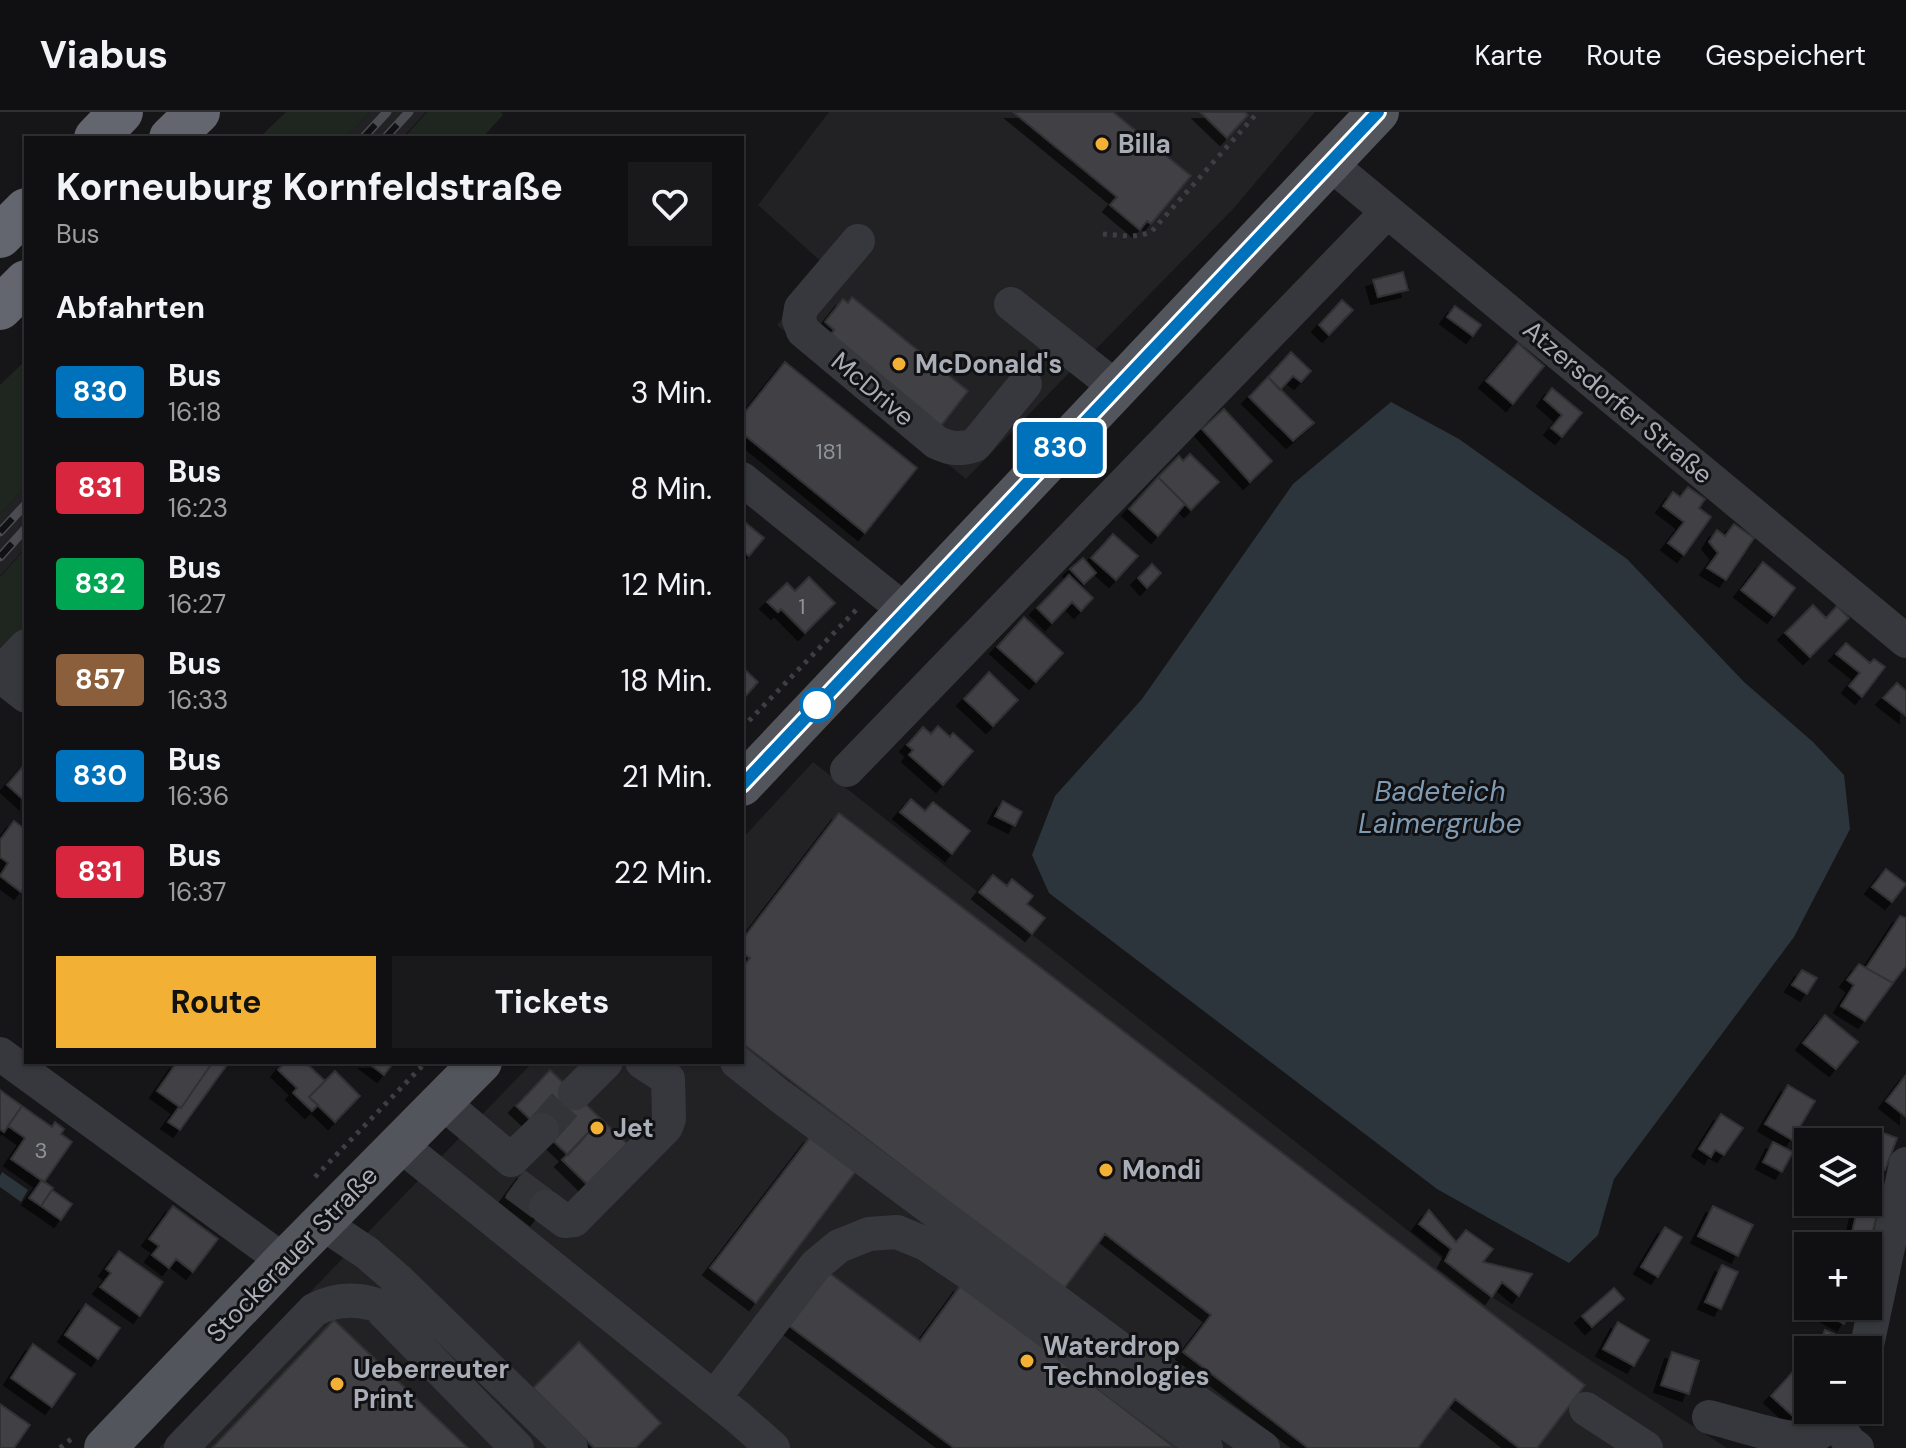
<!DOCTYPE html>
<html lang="de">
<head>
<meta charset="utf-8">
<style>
  body { margin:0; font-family:"DM Sans",sans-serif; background:#19191b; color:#f1f3f6; height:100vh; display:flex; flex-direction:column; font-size:30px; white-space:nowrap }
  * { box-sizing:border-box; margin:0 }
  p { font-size:26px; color:#9c9d9f }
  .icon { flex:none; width:44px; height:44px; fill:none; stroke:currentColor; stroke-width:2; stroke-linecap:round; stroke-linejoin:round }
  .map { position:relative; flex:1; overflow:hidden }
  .sheet { position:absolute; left:24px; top:24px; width:720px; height:928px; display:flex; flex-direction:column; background:#101012; border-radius:0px; box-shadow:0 2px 6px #0004,0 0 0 2px #303032 }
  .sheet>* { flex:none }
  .badge { padding:0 16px; border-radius:6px; font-size:28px; line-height:52px }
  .tools { position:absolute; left:1794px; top:1016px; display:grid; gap:16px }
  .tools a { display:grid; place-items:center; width:88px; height:88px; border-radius:0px; background:#101012; box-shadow:0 2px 6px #0004,0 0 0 2px #303032; font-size:40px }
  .map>.badge { position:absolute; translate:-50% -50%; box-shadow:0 0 0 4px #fff }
  h2 { padding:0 32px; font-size:30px; line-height:72px }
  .round { display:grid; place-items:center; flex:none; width:84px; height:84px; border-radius:0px; background:#19191b }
  .headline { display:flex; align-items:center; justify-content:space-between; height:136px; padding:0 32px }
  h1 { font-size:38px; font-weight:700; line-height:60px }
  .action { display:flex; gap:16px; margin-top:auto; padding:16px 32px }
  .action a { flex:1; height:92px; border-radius:0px; background:#f2b134; color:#111; font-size:32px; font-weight:700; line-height:92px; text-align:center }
  .action a+a { background:#19191b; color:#f1f3f6 }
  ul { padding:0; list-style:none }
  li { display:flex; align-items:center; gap:24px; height:96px; padding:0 32px }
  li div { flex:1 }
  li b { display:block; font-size:30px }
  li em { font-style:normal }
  li .badge { min-width:88px; font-weight:700; text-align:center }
  header { display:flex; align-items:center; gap:48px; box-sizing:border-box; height:112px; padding:0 40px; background:#101012; border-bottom:2px solid #303032 }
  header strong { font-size:38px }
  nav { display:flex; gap:44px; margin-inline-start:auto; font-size:28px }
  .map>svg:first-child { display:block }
  .built { fill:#222225 }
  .green { fill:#1e261f }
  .water { fill:#2c353c }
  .building { fill:#404145; stroke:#303034; stroke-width:2; filter:url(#shadow) }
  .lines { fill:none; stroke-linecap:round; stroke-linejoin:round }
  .minor-tunnel { stroke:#333438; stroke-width:34; stroke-dasharray:34 17; stroke-linecap:butt }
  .path { stroke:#3d3f44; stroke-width:5; stroke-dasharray:4 6; stroke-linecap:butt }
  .minor { stroke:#37383d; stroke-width:34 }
  .major { stroke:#53555c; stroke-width:42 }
  .highway { stroke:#63666e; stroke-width:44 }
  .rail-casing { stroke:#4a4c52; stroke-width:9 }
  .rail { stroke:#111113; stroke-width:6; stroke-dasharray:18; stroke-linecap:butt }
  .line-casing { stroke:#fff; stroke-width:18 }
  .line { stroke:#0072bc; stroke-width:12 }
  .poi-dot { fill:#f2b134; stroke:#111113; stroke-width:3 }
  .stop-dot { fill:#fff; stroke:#0072bc; stroke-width:4 }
  .labels { text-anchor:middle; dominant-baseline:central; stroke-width:6; stroke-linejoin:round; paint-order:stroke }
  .number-label { font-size:22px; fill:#8e929b }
  .poi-label { font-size:26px; font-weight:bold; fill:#a8adb8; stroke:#111113; text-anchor:start }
  .street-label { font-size:26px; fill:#a8adb8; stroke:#111113 }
  .water-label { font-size:28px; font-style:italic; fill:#7f9bb3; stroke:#111113 }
</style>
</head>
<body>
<header>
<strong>Viabus</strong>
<nav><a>Karte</a><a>Route</a><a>Gespeichert</a></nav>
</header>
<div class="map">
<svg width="1906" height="1336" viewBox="0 0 1906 1336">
  <defs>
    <filter id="shadow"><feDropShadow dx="-7" dy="7" stdDeviation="0" flood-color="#0009"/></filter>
  </defs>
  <rect width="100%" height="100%" fill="#161618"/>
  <path class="built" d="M370,0h56l-24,26h-56z
    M829,0h486l-82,97 -133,136 -32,29 -102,105 -189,-154 48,-60 -67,-60z
    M26,374v61l-26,29v-62z
    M813,650l583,459 49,40 47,36 235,151h-1568l374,-386h209v-223z"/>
  <path class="green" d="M286,0h84l-24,26h-87z
    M427,0h74l2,3 -21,23h-78z
    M26,248v126l-26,28v-129z
    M26,436v91l-26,28v-90z"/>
  <path class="water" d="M1391,290l68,37 168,120 117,123 69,60 31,33 6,54 -56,108 -180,242 -16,56 -29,28 -132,-74 -388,-296 -17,-38 23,-59 87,-97 151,-215z
    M2,1060l26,18 -7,12 -21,-15v-11z"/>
  <path class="building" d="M1013,0h100l78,64 -40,48 -4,-3 -7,9 -30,-25 7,-8z
    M1200,0h45l3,3 -21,23z
    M1403,160l5,18 -30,7 -5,-17z
    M852,185l116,94 -28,36 -111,-90 5,-7 -9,-8 18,-23 5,4z
    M1342,188l11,10 -24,25 -10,-10z
    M1455,194l26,19 -8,11 -26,-19z
    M1518,231l26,23 -31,38 -27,-23z
    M1291,240l20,19 -10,11 -8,-6 -13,14 -12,-13z
    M785,250l132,106 -52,65 -123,-100v-17z
    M1268,265l46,46 -21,18 -44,-44z
    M1552,276l30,25 -20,24 -11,-9 11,-13 -18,-16z
    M1224,297l48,52 -22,21 -48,-53z
    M1190,342l29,28 -28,28 -33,-33 21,-21 4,5z
    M1158,365l27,27 -27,32 -29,-27z
    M1688,375l17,12 -6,9 12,9 -27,38 -16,-12 16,-21 -21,-16 10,-14 7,5z
    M742,408l22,18 -15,18 -7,-6z
    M1734,412l20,14 -28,42 -19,-12 11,-15 -9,-11 8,-12 8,6z
    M1113,422l25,22 -22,24 -25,-22z
    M1083,446l13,15 -12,11 -14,-15z
    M1763,450l32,26 -21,28 -33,-26z
    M1152,452l9,9 -14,15 -9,-10z
    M1069,463l24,23 -12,13 -9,-9 -20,21 -15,-15z
    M809,465l26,26 -30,30 -24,-24 -3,3 -11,-10 20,-19 8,8z
    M1813,493l13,13 11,-12 12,12 -39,39 -25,-24z
    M1024,505l39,36 -27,29 -39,-35z
    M1846,531l24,20 4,-4 11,8 -23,30 -13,-11 11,-13 -24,-19z
    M742,555l16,15 -16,18z
    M989,560l29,28 -25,26 -29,-27z
    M1897,571l9,8v25l-23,-18z
    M938,614l12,11 3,-4 20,18 -30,34 -34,-30 4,-5 -6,-5 16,-18 8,7z
    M26,651v39l-19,-17z
    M911,687l14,12 8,-9 37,29 -18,23 -52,-42z
    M1003,689l19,11 -7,14 -20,-10z
    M839,701l746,572 -48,63h-18l-64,-49 -37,49h-110l-125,-96 28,-37 -106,-81 -42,56 -321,-247v-75l8,-10 -8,-5v-13z
    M14,709l12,9v55l-5,7 -21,-16 8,-13 -8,-6v-17z
    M1886,757l20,15 -14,18 -20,-15z
    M993,763l14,11 5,-7 21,17 -6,8 18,14 -13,16 -53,-42z
    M1900,804l6,2v48l-13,17 -27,-15z
    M1859,852l34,19 -28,38 -24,-15 13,-21 -7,-5z
    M1802,858l15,8 -10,16 -15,-9z
    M1825,903l33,27 -22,27 -33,-26z
    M177,950l35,1 -31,45 -24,-17z
    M211,950h18l-49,68 -12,-8 11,-15 2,1 31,-45z
    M285,950h20l20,19 -16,16 9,8 -6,6 -19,-18 4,-5 -19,-18z
    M367,950h27l-10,13z
    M550,958l51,49 -33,36 -52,-49z
    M335,959l25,25 -25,26 -26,-25z
    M1906,963v42l-20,-16z
    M1788,973l27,16 -23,39 -27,-16z
    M0,978l22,16 -18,26 -4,-3z
    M22,994l30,21 3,-5 9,7 -3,5 11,8 -28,40 -33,-23 14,-21 -17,-12z
    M1721,1002l22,14 -19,27 -9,-5 -4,7 -12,-8z
    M601,1007l31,29 -40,41 -30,-29z
    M1870,1016l27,10 -12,32 -17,-6 5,-18 -5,-1v-3h-3z
    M811,1024l45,35 -100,132 -46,-35z
    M1773,1030l20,10 -11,20 -19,-10z
    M524,1060l30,24 -17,22 -30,-23z
    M42,1068l11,8 -12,18 -12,-8z
    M52,1078l20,14 -11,16 -20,-14z
    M1868,1082l13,2 -13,56v-6h-19l10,-44h9z
    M173,1094l45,33 -25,33 -17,-13 -7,9 -17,-13 7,-9 -10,-7z
    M1713,1094l40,19 -15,31 -40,-20z
    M1429,1098l27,32 10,-12 27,19 -10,13 49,12 -13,22 -17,-14 -10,15 -47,-36 6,-12 -32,-25z
    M1665,1115l17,10 -24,40 -17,-10z
    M119,1139l44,31 -23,34 -40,-29 11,-14 -5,-4z
    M1722,1153l16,7 -17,37 -16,-7z
    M828,1160l92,69 41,-56 213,162 -220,1 -166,-123z
    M1614,1176l10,11 -32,28 -10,-11z
    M86,1192l34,24 -22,31 -33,-24z
    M1812,1194h42l-10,18z
    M334,1208l134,128h-256z
    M1618,1210l31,18 -15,26 -31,-17z
    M1825,1218l18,8 -5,12h-21z
    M579,1230l82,81 -25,25h-42l-61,-60z
    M33,1232l42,30 -23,33 -41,-29z
    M1672,1240l27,9 -10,33 -28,-9z
    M1797,1255l11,10v22l-15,17 -22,-20z
    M0,1292l30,21 -16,23h-14z"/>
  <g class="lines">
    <path class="minor-tunnel" d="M542,1018l33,-37
      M515,1072l31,23"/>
    <path class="path" d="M1103,122c16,1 34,5 49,-3l106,-119
      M742,616l116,-120
      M315,1065l111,-115
      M60,1336l15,-12"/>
    <path class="minor" d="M1329,51l577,478
      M858,129l-57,67 -2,12 4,11 133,111c14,7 24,8 39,3l50,-61
      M1011,192l106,84
      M742,367l165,133
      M26,534l-21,22 7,17 14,11
      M847,658l540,-558
      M0,942l284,207
      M737,950l43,34 343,255 140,97
      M575,981l31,-31
      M441,989l70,59 31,-30
      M399,1032l340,274 34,30
      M546,1095l19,14 9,-1 92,-93 3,-8 -1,-40 -26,-17
      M322,1111l45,30 31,27 173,168
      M1866,1238l40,-186
      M714,1286l102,-133 23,-19 30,-12 28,-2 29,12 47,32 233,172
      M1586,1297l60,39
      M1709,1305c22,5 79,25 98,21 15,-3 25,-17 33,-28
      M1834,1307l15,23 8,6
      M181,1336l133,-138c20,-11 41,-12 63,-5l140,143"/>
    <path class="major" d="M742,673l636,-673
      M105,1336l179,-187 197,-199"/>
    <path class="highway" d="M96,26l25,-26
      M171,26l27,-26
      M0,124l26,-26
      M0,196l26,-26"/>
    <defs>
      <path id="rail" d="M363,26l24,-26
        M385,26l24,-26
        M0,420l26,-28
        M0,445l26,-29"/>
    </defs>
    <use href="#rail" class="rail-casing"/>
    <use href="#rail" class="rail"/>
  </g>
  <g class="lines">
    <defs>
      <path id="line" d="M742,673l636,-673"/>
    </defs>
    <use href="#line" class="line-casing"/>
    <use href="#line" class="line"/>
  </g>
  <g class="poi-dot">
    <circle cx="1102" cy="32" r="8"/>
    <circle cx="899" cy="252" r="8"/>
    <circle cx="597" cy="1016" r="8"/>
    <circle cx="1106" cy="1058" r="8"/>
    <circle cx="1027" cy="1249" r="8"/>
    <circle cx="337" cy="1272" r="8"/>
  </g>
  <circle class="stop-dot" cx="817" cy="593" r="16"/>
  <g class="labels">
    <g class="number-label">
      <text x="829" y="339">181</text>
      <text x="802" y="494">1</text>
      <text x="41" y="1038">3</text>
    </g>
    <g class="poi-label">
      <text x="1118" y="32">Billa</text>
      <text x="915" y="252">McDonald's</text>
      <text x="613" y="1016">Jet</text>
      <text x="1122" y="1058">Mondi</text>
      <text x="1043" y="1234">Waterdrop<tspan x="1043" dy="30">Technologies</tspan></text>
      <text x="353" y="1257">Ueberreuter<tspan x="353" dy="30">Print</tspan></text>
    </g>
    <g class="street-label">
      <text transform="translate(873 277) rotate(40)">McDrive</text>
      <text transform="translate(1618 290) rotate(40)">Atzersdorfer Straße</text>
      <text transform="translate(292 1142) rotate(-46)">Stockerauer Straße</text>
    </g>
    <g class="water-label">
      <text x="1440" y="679">Badeteich<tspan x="1440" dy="32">Laimergrube</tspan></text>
    </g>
  </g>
</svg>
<div class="tools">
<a><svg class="icon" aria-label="layers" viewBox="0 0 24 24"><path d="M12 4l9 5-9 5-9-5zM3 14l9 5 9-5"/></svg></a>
<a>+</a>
<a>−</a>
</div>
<b class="badge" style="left:1060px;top:336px;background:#0072bc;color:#fff">830</b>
<section class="sheet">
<div class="headline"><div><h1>Korneuburg Kornfeldstraße</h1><p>Bus</p></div><a class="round"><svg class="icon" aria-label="heart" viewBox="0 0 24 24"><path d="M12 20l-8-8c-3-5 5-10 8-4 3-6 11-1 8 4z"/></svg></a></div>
<h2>Abfahrten</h2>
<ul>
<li><span class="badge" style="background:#0072bc;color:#fff">830</span><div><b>Bus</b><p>16:18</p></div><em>3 Min.</em></li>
<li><span class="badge" style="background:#d7263d;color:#fff">831</span><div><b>Bus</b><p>16:23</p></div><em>8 Min.</em></li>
<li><span class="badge" style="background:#00a651;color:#fff">832</span><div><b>Bus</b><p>16:27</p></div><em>12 Min.</em></li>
<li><span class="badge" style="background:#8b5e3c;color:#fff">857</span><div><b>Bus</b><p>16:33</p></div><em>18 Min.</em></li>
<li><span class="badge" style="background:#0072bc;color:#fff">830</span><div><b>Bus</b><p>16:36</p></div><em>21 Min.</em></li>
<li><span class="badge" style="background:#d7263d;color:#fff">831</span><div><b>Bus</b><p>16:37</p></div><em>22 Min.</em></li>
</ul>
<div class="action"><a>Route</a><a>Tickets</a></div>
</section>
</div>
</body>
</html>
